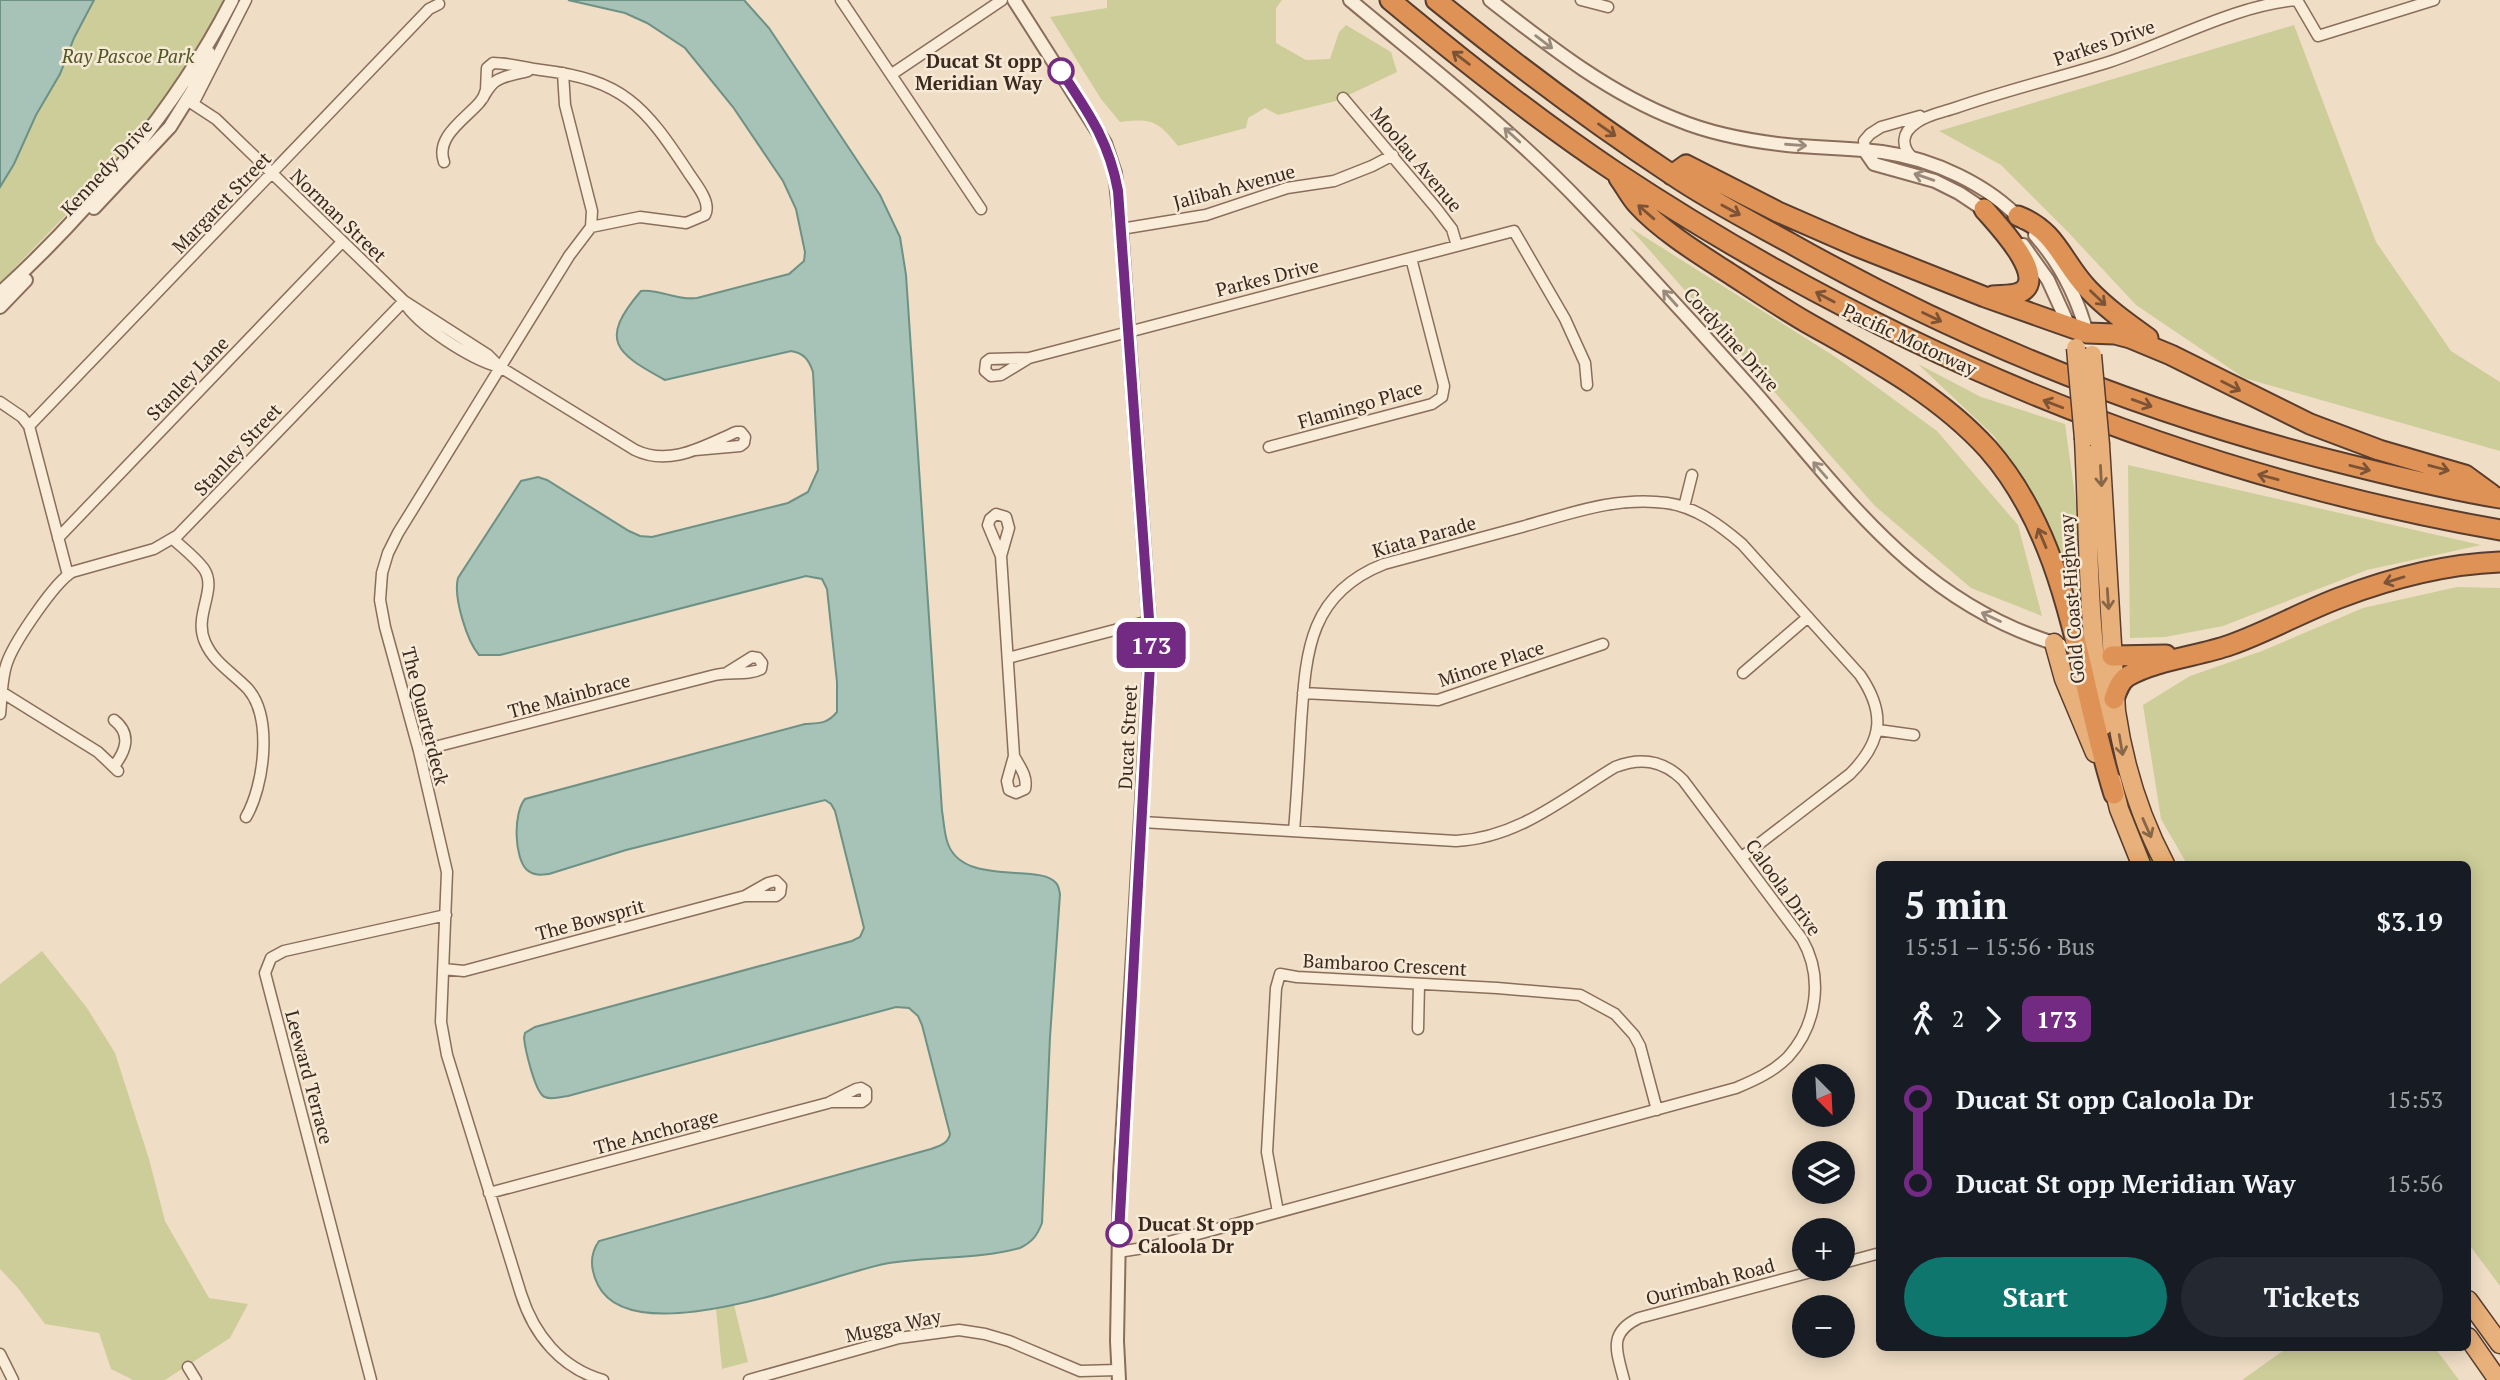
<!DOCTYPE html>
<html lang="en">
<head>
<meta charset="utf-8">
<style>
  body { margin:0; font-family:"PT Serif",serif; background:#242831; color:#f1f3f6; height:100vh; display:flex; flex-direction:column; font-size:26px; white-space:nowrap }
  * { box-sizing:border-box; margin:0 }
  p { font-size:23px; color:#9ea1a6 }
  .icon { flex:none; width:38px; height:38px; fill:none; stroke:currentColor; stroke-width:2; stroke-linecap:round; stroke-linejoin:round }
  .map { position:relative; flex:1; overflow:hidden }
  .panel { position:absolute; left:1876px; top:861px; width:595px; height:490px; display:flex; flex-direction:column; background:#171b24; border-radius:10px; box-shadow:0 4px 18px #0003 }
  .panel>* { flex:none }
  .badge { padding:0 14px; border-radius:10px; font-size:24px; line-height:46px }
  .needle { width:46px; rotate:156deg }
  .buttons { position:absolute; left:1792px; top:1064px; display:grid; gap:14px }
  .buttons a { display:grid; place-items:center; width:63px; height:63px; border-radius:50%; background:#171b24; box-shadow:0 4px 18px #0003; font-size:35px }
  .map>.badge { position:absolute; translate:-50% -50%; box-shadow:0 0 0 4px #fff }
  .legs { display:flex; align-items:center; gap:10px; height:77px; padding:0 28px; font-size:23px }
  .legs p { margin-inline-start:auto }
  .summary { display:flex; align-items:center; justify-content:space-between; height:119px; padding:0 28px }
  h1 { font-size:38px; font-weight:700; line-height:52px }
  .primary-button { display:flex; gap:14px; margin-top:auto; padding:14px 28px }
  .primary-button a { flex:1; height:80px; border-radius:42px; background:#0f766e; color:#fff; font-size:28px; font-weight:700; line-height:80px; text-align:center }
  .primary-button a+a { background:#242831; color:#f1f3f6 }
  ul { padding:0 28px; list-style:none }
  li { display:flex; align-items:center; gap:24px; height:84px; font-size:26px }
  li i { display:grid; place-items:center; width:10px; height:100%; margin:0 9px; background:currentColor }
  li i::after { content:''; width:18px; height:18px; margin:-9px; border:5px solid; border-radius:50%; background:#171b24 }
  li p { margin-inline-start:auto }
  li:first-child i { background:linear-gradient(#0000 50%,currentColor 0) }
  li:last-child i { background:linear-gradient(currentColor 50%,#0000 0) }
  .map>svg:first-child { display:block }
  .green { fill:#cdcd99 }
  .water { fill:#a7c2b7; stroke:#6d9184; stroke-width:2 }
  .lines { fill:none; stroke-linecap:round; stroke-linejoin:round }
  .minor-casing { stroke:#8a6e5b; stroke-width:13 }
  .tertiary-casing { stroke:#8a6e5b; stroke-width:16 }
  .trunk-casing { stroke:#583d2f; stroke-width:21 }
  .motorway-casing { stroke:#583d2f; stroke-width:23 }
  .minor { stroke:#f9ecd9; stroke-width:10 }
  .tertiary { stroke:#f9ecd9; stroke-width:12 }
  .trunk { stroke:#e8b07a; stroke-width:18 }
  .motorway { stroke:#de9256; stroke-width:19 }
  .trunk-bridge-casing { stroke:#583d2f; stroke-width:21; stroke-linecap:butt }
  .trunk-bridge { stroke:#e8b07a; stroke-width:18 }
  .oneway { stroke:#9a8a7c }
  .oneway2 { stroke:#7c5335 }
  .oneway3 { stroke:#886648 }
  .line-1-casing { stroke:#fff; stroke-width:16 }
  .line-1 { stroke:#732a82; stroke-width:10 }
  .stop-1-dot { fill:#fff; stroke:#732a82; stroke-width:3.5 }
  .labels { text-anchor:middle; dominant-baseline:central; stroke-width:5; stroke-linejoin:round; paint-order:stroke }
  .street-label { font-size:19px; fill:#3a291f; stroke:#f6e9d5 }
  .park-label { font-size:19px; font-style:italic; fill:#505725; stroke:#f6e9d5 }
  .stop-label { font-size:19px; font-weight:bold; fill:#3a291f; stroke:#f6e9d5; text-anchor:end }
</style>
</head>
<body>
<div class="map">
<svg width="2500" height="1380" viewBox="0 0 2500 1380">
  <rect width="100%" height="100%" fill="#efddc5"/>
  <path class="green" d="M94,0h131l-31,61 -68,92 -126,130v-96l14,-23 22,-49 24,-41 14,-36z
    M1107,0h175l-6,8v35l30,17 24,-1 9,-27 7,-7 45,27 6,20 -61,29 -58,14 -13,-7 -17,10 -2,10 -68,18c-20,-25 -26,-28 -58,-24l-19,-23 -51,-82 57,-9z
    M2294,25l82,217 75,109 49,31v69l-256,-73 -108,-73 -68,-73 -67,-67 -62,-34z
    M1629,227l208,131 100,73 81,94 24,91 -71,-28 -96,-82z
    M1918,364l63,33 84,27 25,179 -9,5 -37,-92 -50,-80z
    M2128,465l353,80 -114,25 -144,56 -58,11 -35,1z
    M2457,587l43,1v698l-32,-43v-379h-281l-26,-45 -18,-114 47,-29 72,-25 101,-43z
    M42,951l45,57 28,45 34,106 16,62 44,77 39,6 -18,34 -65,42h-32l-22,-11 -12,-36 -54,-9 -27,-36 -18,-19v-285z
    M734,1305l14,57 -26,7 -6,-60z
    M2287,1348h148l24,32h-217z"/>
  <path class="water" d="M0,0h94l-20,38 -14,36 -24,41 -22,49 -14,23z
    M568,0h176l25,28 111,167 20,42 6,38 36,536c2,11 2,23 6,33 16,43 93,19 108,39 3,3 3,7 4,11l-10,143 -8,186c-5,13 -10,19 -22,25 -44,12 -92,8 -136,16 -59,12 -251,91 -286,21 -8,-16 -9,-30 1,-44l332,-92c8,-3 17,-5 19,-15l-28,-109 -4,-9 -9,-8 -13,-1 -328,89c-7,1 -17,4 -23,1 -10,-3 -20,-49 -21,-59l1,-5 10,-6 317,-86 8,-4 4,-9 -29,-117 -4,-7 -6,-4 -199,50 -77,24c-8,1 -15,2 -22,-4 -13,-12 -14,-57 -2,-71l280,-75c15,-1 22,0 32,-12v-30l-10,-93 -5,-10 -16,-3 -306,79h-21c-12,-14 -26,-58 -21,-77l63,-97 17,-4 9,3 82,51 11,5 12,1 136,-34 20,-11 10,-22 -5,-98c-4,-12 -9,-19 -22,-21l-126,29c-49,-27 -67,-39 -24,-89 20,-2 36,10 56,7l92,-24 15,-13 1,-9 -9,-43 -13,-28 -50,-74 -48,-59 -38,-25 -22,-10z"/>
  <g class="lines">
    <defs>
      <path id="minor" d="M841,0l140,209
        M1581,0l27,7
        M2297,0l21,36 116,-36
        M563,73l2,32 27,106 -1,16 -22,29 -171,277 -10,20 -6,20 -2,27 5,27 34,124 28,121 -6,150 6,33 74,239c13,41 40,74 82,86
        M892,74l110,-74
        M483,98l3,-8 1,-22 6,-5c16,0 32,5 48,7 82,10 103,35 147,102 7,11 24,30 17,43l-19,8 -46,-6 -49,10
        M1343,98l93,110 16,21 5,17
        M187,100l29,19 188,182 84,54 12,12 135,83c35,17 69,-4 101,-18h5l4,5 -1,6 -4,3 -45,4
        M193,104l53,-104
        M1865,151l-1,-10 6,-7 11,-7 39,-11
        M1913,158c-12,-11 -12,-25 3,-35 10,-8 27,-11 39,-15 51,-18 103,-30 154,-46 59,-19 126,-57 188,-62
        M444,162c-9,-25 21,-43 35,-59 6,-7 9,-17 17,-22 9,-6 22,-7 32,-10
        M1121,229l85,-14 81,-27 47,-7 38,-15 21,-11
        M404,302c14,24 66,56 92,64
        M1029,358l-39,1 -4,3 -1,9 6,5 10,-1 28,-17 485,-127 51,88 20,44 2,22
        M0,402l22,15 7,9 39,149
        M29,426l400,-417 10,-5
        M1269,447l163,-43 10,-7 2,-11 -33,-128
        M1684,507l8,-32
        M58,538l284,-296
        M173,539c10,9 23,19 31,30 14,21 -11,46 1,73 9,21 28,31 43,47 25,29 16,97 -2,128
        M1001,556l8,-28 -3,-11 -10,-3 -6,5 -2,6 13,31 13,200 -7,25 2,9 7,3 9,-4c3,-12 -5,-22 -11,-33
        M1008,658l141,-37
        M1743,673l65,-56
        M0,691l98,61 20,19
        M1303,693l135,7 165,-56
        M0,714c2,-17 1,-37 8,-54 8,-20 46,-77 64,-88l82,-23 24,-14 226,-234
        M1878,730l36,5
        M419,751l296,-76c15,-4 33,1 46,-6l1,-6 -4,-5 -6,-1 -24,15
        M114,766c12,-15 18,-32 0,-46
        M1294,831c3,-36 5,-72 7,-108 5,-70 7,-129 83,-159 47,-13 94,-25 141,-38 47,-13 93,-30 142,-23 29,4 54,23 75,41l118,131c26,38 23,66 -10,99l-108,83
        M443,969l21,2 281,-75h31l4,-3 1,-7 -5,-5 -8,2 -23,13
        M1418,1029l1,-45
        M489,1193l339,-90 28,-14 5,-1 5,3v8l-4,3h-31
        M1278,1212l-11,-60 9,-164 4,-14 17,3 200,11 83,7 35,19 19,21 6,11 17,64
        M1118,1252l32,-5 586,-159c19,-8 37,-16 52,-31 29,-32 36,-80 14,-118l-119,-159c-20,-20 -42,-23 -68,-13 -51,31 -97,71 -159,74l-314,-19
        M1843,1263l37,-10
        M0,1354l13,26
        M188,1367l8,13
        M371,1380l-106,-407 6,-15 13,-7 162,-36
        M749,1380l150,-42 60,-8 26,4 24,7 71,30 38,-1
        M1624,1380c-7,-28 -17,-47 15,-62l183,-49"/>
      <path id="tertiary" d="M1014,0l91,143 10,30 6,56 30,417 -31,530 -3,165 2,39
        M1350,0c80,67 162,130 234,206 57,60 113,121 168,183 92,105 166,215 308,256
        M1490,0c59,46 118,93 188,120 34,14 72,21 109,25 31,3 63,3 95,7 51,7 106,32 141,70
        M1865,151l9,13 61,17 24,12 30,20
        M94,208l76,-81 23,-37 16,-37
        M2035,235c25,28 42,62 52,98
        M2023,245l25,35 21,46
        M0,293c88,-80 178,-187 232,-293
        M0,307l26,-27"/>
      <path id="trunk" d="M2084,439c5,96 3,191 20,286
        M2100,445l16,266c8,55 23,104 49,153
        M2054,643l10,36 31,74
        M2112,781l7,28 22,55
        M2468,1300l32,44
        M2468,1337l30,43"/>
      <path id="motorway" d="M1390,0c72,60 146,119 224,171 272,180 564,302 886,359
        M1436,0c75,61 153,120 235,174 38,26 79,47 119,69 177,100 366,175 564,223 48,12 97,24 146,32
        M1672,175l14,-10 92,47 78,34 129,51 102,36 28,1 15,4 41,17 139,69 69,26 86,25 26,19
        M1619,178c6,8 11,18 18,26 24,27 67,53 98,73 23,15 47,31 71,45 65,37 131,71 182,127 84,96 89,229 126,345
        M1984,209c11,13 65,68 37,83 -7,4 -20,3 -28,4
        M2018,216c39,15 44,46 70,73 18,19 39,34 60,49
        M2112,656l54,-1
        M2114,699c3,-9 6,-18 14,-23 28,-16 71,-20 102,-31 37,-13 72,-33 109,-47 50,-19 107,-34 161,-36"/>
    </defs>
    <use href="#minor" class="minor-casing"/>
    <use href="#tertiary" class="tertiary-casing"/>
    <use href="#trunk" class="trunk-casing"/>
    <use href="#motorway" class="motorway-casing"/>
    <use href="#minor" class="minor"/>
    <use href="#tertiary" class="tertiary"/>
    <use href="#trunk" class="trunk"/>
    <use href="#motorway" class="motorway"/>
    <defs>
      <path id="trunk-bridge" d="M2076,348l8,91
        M2092,355l8,90"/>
    </defs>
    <use href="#trunk-bridge" class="trunk-bridge-casing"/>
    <use href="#trunk-bridge" class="trunk-bridge"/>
  </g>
  <defs><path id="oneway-shaft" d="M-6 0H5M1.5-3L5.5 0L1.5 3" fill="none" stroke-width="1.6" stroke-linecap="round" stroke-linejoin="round" transform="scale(1.75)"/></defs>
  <g class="oneway">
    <use href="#oneway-shaft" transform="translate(1544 42) rotate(37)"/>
    <use href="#oneway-shaft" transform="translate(1512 135) rotate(-138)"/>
    <use href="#oneway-shaft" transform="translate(1796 145) rotate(4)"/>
    <use href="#oneway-shaft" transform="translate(1924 177) rotate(-161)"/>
    <use href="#oneway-shaft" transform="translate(1670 298) rotate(-132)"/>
    <use href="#oneway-shaft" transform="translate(1820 470) rotate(-131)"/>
    <use href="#oneway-shaft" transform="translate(1991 617) rotate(-155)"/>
  </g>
  <g class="oneway2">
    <use href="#oneway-shaft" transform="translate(1461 58) rotate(-143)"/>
    <use href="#oneway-shaft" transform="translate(1607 130) rotate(35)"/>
    <use href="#oneway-shaft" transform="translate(1731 210) rotate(29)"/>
    <use href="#oneway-shaft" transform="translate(1646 212) rotate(-139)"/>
    <use href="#oneway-shaft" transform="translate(1825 297) rotate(-152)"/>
    <use href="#oneway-shaft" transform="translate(2098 298) rotate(44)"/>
    <use href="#oneway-shaft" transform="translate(1932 317) rotate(26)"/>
    <use href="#oneway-shaft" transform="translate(2231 386) rotate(27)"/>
    <use href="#oneway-shaft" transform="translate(2142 403) rotate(20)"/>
    <use href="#oneway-shaft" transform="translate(2053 404) rotate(-159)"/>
    <use href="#oneway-shaft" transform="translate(2360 468) rotate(14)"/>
    <use href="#oneway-shaft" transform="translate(2439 468) rotate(15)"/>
    <use href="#oneway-shaft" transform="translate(2268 477) rotate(-165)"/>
    <use href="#oneway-shaft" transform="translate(2042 538) rotate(-113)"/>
    <use href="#oneway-shaft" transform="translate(2394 580) rotate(163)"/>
  </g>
  <g class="oneway3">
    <use href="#oneway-shaft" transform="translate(2101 476) rotate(87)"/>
    <use href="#oneway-shaft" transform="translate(2108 599) rotate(86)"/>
    <use href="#oneway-shaft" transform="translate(2121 745) rotate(80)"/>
    <use href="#oneway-shaft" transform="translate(2147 828) rotate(66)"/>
  </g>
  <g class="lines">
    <defs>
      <path id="line-1" d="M1061,71c27,41 48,70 57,120l33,455 -32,588"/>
    </defs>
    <use href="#line-1" class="line-1-casing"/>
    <use href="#line-1" class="line-1"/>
  </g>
  <g class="stop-1-dot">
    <circle cx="1061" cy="71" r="12"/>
    <circle cx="1119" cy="1234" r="12"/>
  </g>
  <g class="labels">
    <g class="street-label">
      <text transform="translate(2104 42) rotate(-19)">Parkes Drive</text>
      <text transform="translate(1417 159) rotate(50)">Moolau Avenue</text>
      <text transform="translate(106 167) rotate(-47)">Kennedy Drive</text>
      <text transform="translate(1234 186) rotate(-15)">Jalibah Avenue</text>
      <text transform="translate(221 202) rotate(-46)">Margaret Street</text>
      <text transform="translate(339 215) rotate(44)">Norman Street</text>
      <text transform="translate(1267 277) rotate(-14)">Parkes Drive</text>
      <text transform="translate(1732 339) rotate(48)">Cordyline Drive</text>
      <text transform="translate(1910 339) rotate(25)">Pacific Motorway</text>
      <text transform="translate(187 378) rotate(-46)">Stanley Lane</text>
      <text transform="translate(1360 404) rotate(-16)">Flamingo Place</text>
      <text transform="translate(237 449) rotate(-47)">Stanley Street</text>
      <text transform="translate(1424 536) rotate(-16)">Kiata Parade</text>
      <text transform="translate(2071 599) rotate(-94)">Gold Coast Highway</text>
      <text transform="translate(1491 663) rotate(-18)">Minore Place</text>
      <text transform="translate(569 695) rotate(-15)">The Mainbrace</text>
      <text transform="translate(426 716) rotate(76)">The Quarterdeck</text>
      <text transform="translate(1127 737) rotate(-87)">Ducat Street</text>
      <text transform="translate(1784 887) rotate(54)">Caloola Drive</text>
      <text transform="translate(590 919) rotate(-15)">The Bowsprit</text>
      <text transform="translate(1385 964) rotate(3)">Bambaroo Crescent</text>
      <text transform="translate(310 1077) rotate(75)">Leeward Terrace</text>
      <text transform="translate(656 1131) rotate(-15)">The Anchorage</text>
      <text transform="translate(1710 1281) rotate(-15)">Ourimbah Road</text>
      <text transform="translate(893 1325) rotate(-12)">Mugga Way</text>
    </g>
    <g class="park-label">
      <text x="128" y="55">Ray Pascoe Park</text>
    </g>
    <g class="stop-label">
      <text x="1042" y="60">Ducat St opp<tspan x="1042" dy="22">Meridian Way</tspan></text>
      <text x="1138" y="1223" text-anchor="start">Ducat St opp<tspan x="1138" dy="22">Caloola Dr</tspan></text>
    </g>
  </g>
</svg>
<div class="buttons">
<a><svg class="needle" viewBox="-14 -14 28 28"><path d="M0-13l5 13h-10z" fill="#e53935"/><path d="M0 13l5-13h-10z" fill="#9ea1a6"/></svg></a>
<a><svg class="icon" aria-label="layers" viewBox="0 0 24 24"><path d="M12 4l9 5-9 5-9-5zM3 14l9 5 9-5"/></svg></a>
<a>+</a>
<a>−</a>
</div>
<b class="badge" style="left:1151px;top:645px;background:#732a82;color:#fff">173</b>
<section class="panel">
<div class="summary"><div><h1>5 min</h1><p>15:51 – 15:56 · Bus</p></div><b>$3.19</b></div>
<div class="legs"><svg class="icon" aria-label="walk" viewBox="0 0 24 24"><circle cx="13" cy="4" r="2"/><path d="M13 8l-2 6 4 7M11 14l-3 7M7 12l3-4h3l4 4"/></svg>2<svg class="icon" aria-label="forward" viewBox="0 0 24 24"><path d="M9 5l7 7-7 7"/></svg><b class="badge" style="background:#732a82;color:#fff">173</b></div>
<ul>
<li><i style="color:#732a82"></i><b>Ducat St opp Caloola Dr</b><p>15:53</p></li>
<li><i style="color:#732a82"></i><b>Ducat St opp Meridian Way</b><p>15:56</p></li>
</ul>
<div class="primary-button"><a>Start</a><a>Tickets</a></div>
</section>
</div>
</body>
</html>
